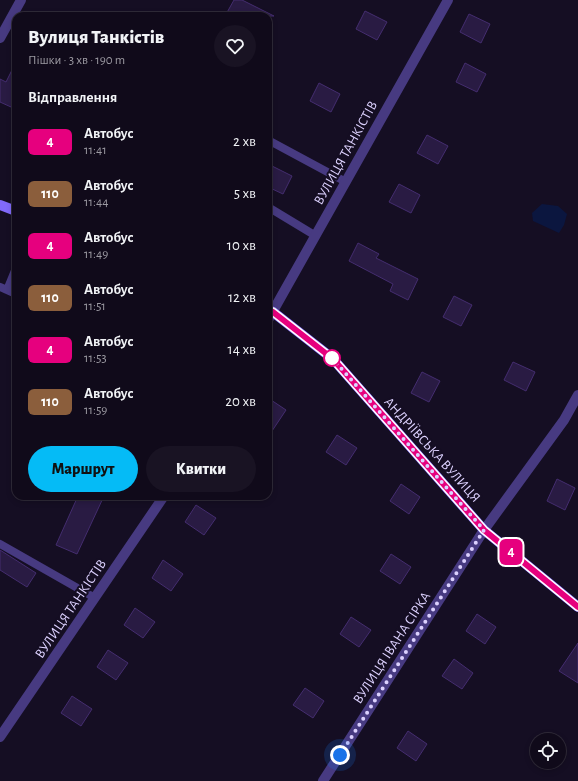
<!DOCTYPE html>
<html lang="uk">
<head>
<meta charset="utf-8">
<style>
  body { margin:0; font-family:"Alegreya Sans",sans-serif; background:#191323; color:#f1f3f6; height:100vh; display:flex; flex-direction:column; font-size:15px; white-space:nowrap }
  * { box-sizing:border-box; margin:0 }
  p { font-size:13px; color:#9c9aa2 }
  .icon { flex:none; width:22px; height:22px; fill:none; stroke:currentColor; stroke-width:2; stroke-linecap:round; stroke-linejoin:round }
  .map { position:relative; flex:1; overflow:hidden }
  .sheet { position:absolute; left:12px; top:12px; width:260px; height:488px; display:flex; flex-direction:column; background:#100a1a; border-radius:12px; box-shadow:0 2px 6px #0003,0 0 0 1px #302b39 }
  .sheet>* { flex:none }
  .badge { padding:0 8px; border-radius:6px; font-size:14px; line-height:26px }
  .buttons { position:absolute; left:530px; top:733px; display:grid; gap:8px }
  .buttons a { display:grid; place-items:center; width:36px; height:36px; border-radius:50%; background:#100a1a; box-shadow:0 2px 6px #0003,0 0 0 1px #302b39; font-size:20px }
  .you { position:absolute; width:20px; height:20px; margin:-10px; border:3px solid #fff; border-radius:50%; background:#1a73e8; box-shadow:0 0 0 6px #1a73e833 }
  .map>.badge { position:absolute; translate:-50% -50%; box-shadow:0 0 0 2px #fff }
  h2 { padding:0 16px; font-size:15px; line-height:36px }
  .round { display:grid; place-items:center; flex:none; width:42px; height:42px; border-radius:21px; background:#191323 }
  .overview { display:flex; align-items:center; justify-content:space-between; height:68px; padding:0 16px }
  h1 { font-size:19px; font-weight:800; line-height:30px }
  .button { display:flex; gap:8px; margin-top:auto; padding:8px 16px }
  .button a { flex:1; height:46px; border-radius:24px; background:#05bbf6; color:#111; font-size:16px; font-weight:800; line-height:46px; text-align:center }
  .button a+a { background:#191323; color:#f1f3f6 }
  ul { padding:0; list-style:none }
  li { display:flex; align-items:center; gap:12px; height:52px; padding:0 16px }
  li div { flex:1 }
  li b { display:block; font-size:15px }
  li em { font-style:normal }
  li .badge { min-width:44px; font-weight:700; text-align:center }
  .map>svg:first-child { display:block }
  .water { fill:#0b163f }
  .building { fill:#291b43; stroke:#442d6f }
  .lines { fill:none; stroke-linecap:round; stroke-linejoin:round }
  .lane { stroke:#473a81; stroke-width:8 }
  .street { stroke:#473a81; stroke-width:10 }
  .secondary { stroke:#826afc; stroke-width:10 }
  .line-casing { stroke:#fff; stroke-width:9 }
  .line { stroke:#e6007e; stroke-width:6 }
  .walk { stroke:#dcd1fe; stroke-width:4; stroke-dasharray:0 7.2 }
  .stop-dot { fill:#fff; stroke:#e6007e; stroke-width:2 }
  .labels { text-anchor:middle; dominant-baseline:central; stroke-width:4; stroke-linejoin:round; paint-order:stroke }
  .street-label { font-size:14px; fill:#dcd1fe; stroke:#150e23 }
</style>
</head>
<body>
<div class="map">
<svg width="578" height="781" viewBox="0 0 578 781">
  <rect width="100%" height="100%" fill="#150e23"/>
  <path class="water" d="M542,204l16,2 9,8 -3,11 -5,8 -26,-12 -1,-8z"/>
  <path class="building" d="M234,0h8l32,16h-49z
    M365,11l22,11 -10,18 -21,-11z
    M469,14l21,10 -9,19 -21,-11z
    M16,62v36l-5,9 -11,-5v-23l6,3z
    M465,63l21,11 -9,18 -21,-10z
    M319,83l21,11 -9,18 -21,-11z
    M427,135l21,11 -10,18 -21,-11z
    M268,164l24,12 -9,18 -15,-7z
    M399,184l21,11 -9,18 -22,-11z
    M358,243l21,11 -3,4 42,21 -10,21 -18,-9 3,-7 -44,-23z
    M454,296l18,9 -11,21 -18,-9z
    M513,362l22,10 -9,19 -22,-11z
    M422,372l18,9 -11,21 -18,-9z
    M268,398l18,12 -18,27z
    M337,435l20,13 -11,17 -20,-13z
    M557,479l18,9 -10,22 -18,-9z
    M401,484l19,13 -11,17 -19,-13z
    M78,496h26l-27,58 -21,-9z
    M196,505l20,13 -12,17 -19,-13z
    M0,550l36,23 -9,14 -27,-17z
    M391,554l20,13 -11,17 -20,-13z
    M163,560l20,14 -12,17 -19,-13z
    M135,608l20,14 -12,16 -19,-13z
    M477,614l19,13 -11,17 -19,-13z
    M351,617l20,13 -12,17 -19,-13z
    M578,643v40l-19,-12z
    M108,650l20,13 -12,17 -19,-13z
    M454,659l19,14 -11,16 -20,-13z
    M305,688l19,13 -11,17 -20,-13z
    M72,696l20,13 -11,17 -20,-13z
    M408,731l19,13 -11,17 -19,-13z"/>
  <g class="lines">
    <path class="lane" d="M268,140l78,42
      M268,207l48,29
      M0,287l16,7
      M7,290l9,-22
      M0,544l95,54"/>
    <path class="street" d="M0,38l21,-38
      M268,320l180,-320
      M0,737l164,-241
      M323,781l161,-251 80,-110 14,-25"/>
    <path class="secondary" d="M0,205l16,6
      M268,310l5,2 60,47 151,171 94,77"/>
  </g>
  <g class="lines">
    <defs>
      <path id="line" d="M268,310l5,2 60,47 151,171 94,77"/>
    </defs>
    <use href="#line" class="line-casing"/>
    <use href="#line" class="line"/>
    <path class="walk" d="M332,358l152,172 -144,225"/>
  </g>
  <circle class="stop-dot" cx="332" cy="358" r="8"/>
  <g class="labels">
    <g class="street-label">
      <text transform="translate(346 153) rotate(-61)">ВУЛИЦЯ ТАНКІСТІВ</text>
      <text transform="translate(432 450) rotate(48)">АНДРІЇВСЬКА ВУЛИЦЯ</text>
      <text transform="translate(71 609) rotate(-56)">ВУЛИЦЯ ТАНКІСТІВ</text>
      <text transform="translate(392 648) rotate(-57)">ВУЛИЦЯ ІВАНА СІРКА</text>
    </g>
  </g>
</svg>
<div class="buttons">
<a><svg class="icon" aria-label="locate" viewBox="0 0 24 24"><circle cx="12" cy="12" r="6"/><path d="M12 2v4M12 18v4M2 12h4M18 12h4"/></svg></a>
</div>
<div class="you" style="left:340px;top:755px"></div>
<b class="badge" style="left:511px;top:552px;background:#e6007e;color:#fff">4</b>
<section class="sheet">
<div class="overview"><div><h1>Вулиця Танкістів</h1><p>Пішки · 3 хв · 190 m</p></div><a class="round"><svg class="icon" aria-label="heart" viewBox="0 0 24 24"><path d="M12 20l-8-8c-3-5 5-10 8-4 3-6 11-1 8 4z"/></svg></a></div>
<h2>Відправлення</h2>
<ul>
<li><span class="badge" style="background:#e6007e;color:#fff">4</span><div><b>Автобус</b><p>11:41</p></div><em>2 хв</em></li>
<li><span class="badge" style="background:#8b5e3c;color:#fff">110</span><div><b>Автобус</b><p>11:44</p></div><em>5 хв</em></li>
<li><span class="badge" style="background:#e6007e;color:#fff">4</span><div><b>Автобус</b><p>11:49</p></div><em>10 хв</em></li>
<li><span class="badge" style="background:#8b5e3c;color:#fff">110</span><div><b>Автобус</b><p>11:51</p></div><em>12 хв</em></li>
<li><span class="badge" style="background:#e6007e;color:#fff">4</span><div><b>Автобус</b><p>11:53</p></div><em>14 хв</em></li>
<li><span class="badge" style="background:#8b5e3c;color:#fff">110</span><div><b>Автобус</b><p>11:59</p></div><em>20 хв</em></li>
</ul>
<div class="button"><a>Маршрут</a><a>Квитки</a></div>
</section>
</div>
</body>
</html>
